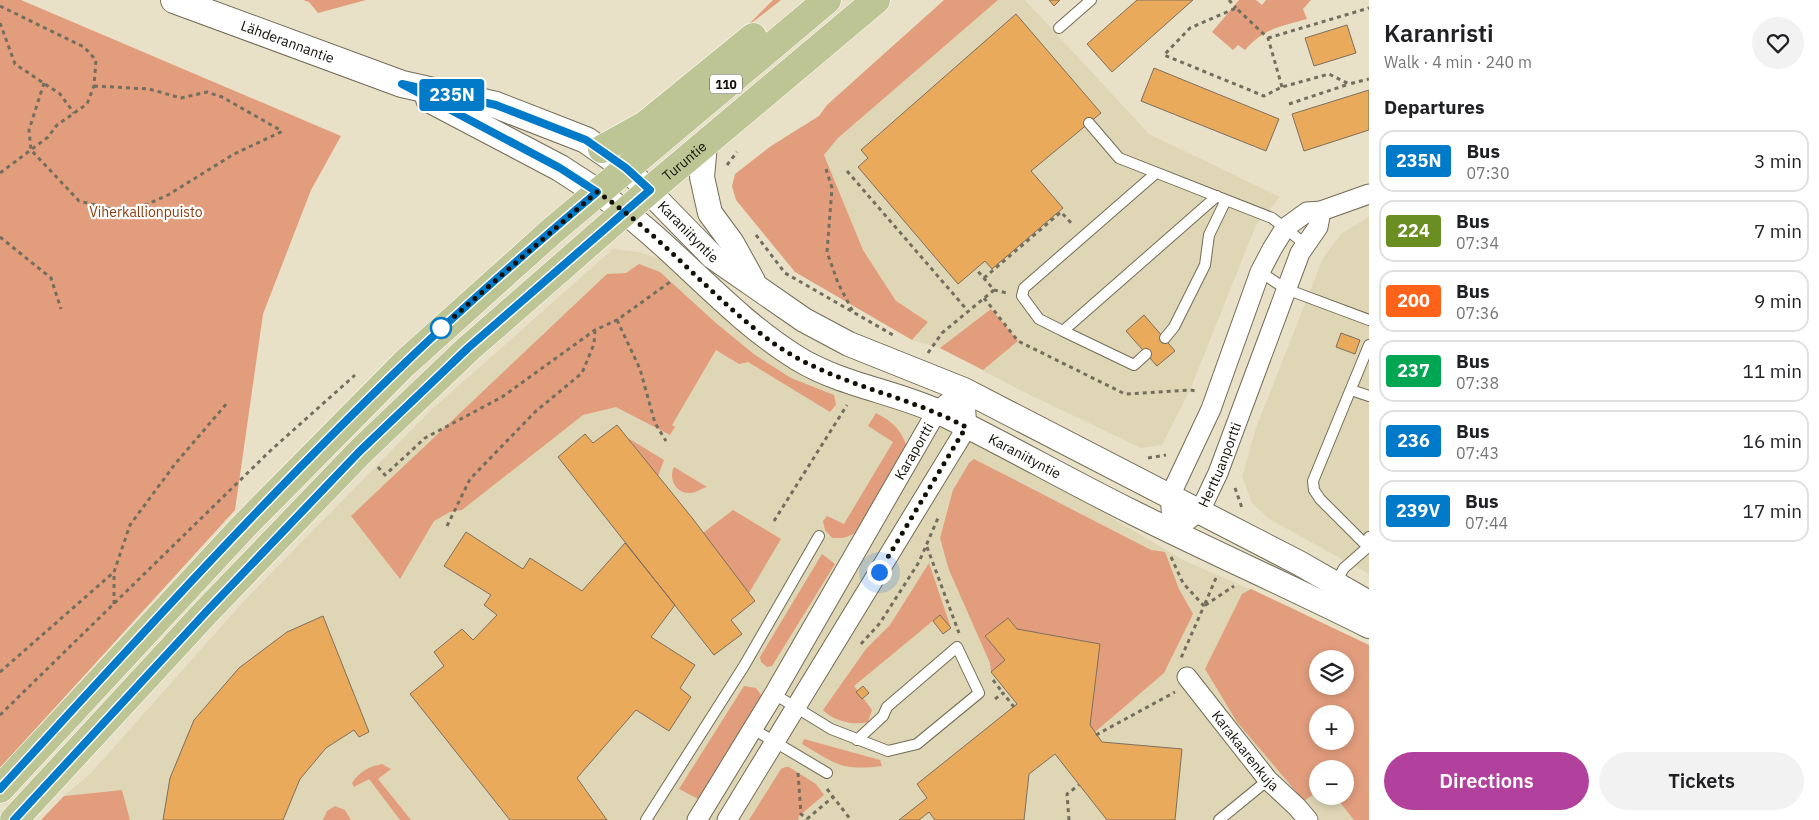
<!DOCTYPE html>
<html lang="en">
<head>
<meta charset="utf-8">
<style>
  body { margin:0; font-family:"IBM Plex Sans",sans-serif; background:#f2f2f2; color:#202124; height:100vh; display:flex; flex-direction:column; font-size:19px; white-space:nowrap }
  * { box-sizing:border-box; margin:0 }
  p { font-size:16px; color:#757577 }
  .icon { flex:none; width:28px; height:28px; fill:none; stroke:currentColor; stroke-width:2; stroke-linecap:round; stroke-linejoin:round }
  .map { position:relative; flex:1; overflow:hidden }
  .side { display:flex; flex-direction:column; background:#fff; width:450px }
  .side>* { flex:none }
  .badge { padding:0 10px; border-radius:4px; font-size:18px; line-height:32px }
  .fabs { position:absolute; left:1309px; top:650px; display:grid; gap:10px }
  .fabs a { display:grid; place-items:center; width:45px; height:45px; border-radius:50%; background:#fff; box-shadow:0 2px 8px #0003; font-size:25px }
  .you { position:absolute; width:25px; height:25px; margin:-12px; border:4px solid #fff; border-radius:50%; background:#1a73e8; box-shadow:0 0 0 8px #1a73e833 }
  .map>.badge { position:absolute; translate:-50% -50%; box-shadow:0 0 0 2px #fff }
  h2 { padding:0 15px; font-size:19px; line-height:45px }
  .round { display:grid; place-items:center; flex:none; width:52px; height:52px; border-radius:26px; background:#f2f2f2 }
  .head { display:flex; align-items:center; justify-content:space-between; height:85px; padding:0 15px }
  h1 { font-size:24px; font-weight:600; line-height:38px }
  .action { display:flex; gap:10px; margin-top:auto; padding:10px 15px }
  .action a { flex:1; height:58px; border-radius:30px; background:#b2419d; color:#fff; font-size:20px; font-weight:600; line-height:58px; text-align:center }
  .action a+a { background:#f2f2f2; color:#202124 }
  ul { padding:0; list-style:none }
  li { display:flex; align-items:center; gap:15px; height:62px; margin:0 10px 8px; padding:0 5px; border:2px solid #e0e0e0; border-radius:15px }
  li div { flex:1 }
  li b { display:block; font-size:19px }
  li em { font-style:normal }
  li .badge { min-width:55px; font-weight:700; text-align:center }
  main { display:flex; flex:1; min-height:0 }
  .map>svg:first-child { display:block }
  .built { fill:#dfd6b5; fill-rule:evenodd }
  .green { fill:#e29d7d; fill-rule:evenodd }
  .building { fill:#eaaa5c; stroke:#7e6e5c }
  .lines { fill:none; stroke-linecap:round; stroke-linejoin:round }
  .service-casing { stroke:#736c56; stroke-width:12 }
  .minor-casing { stroke:#736c56; stroke-width:21 }
  .tertiary-casing { stroke:#736c56; stroke-width:26 }
  .secondary-casing { stroke:#736c56; stroke-width:28 }
  .primary-casing { stroke:#fff; stroke-width:29 }
  .path { stroke:#736e5e; stroke-width:3; stroke-dasharray:4 4; stroke-linecap:butt }
  .service { stroke:#fff; stroke-width:10 }
  .minor { stroke:#fff; stroke-width:19 }
  .tertiary { stroke:#fff; stroke-width:24 }
  .secondary { stroke:#fff; stroke-width:26 }
  .primary { stroke:#bdc594; stroke-width:28 }
  .line-casing { stroke:#fff; stroke-width:11 }
  .line { stroke:#007ac9; stroke-width:8 }
  .walk { stroke:#121007; stroke-width:5; stroke-dasharray:0 9 }
  .stop-dot { fill:#fff; stroke:#007ac9; stroke-width:2.5 }
  .labels { text-anchor:middle; dominant-baseline:central; stroke-width:4.5; stroke-linejoin:round; paint-order:stroke }
  .shield { fill:#fff; stroke:#595851; stroke-width:1 }
  .shield-label { font-size:12px; font-weight:bold; fill:#121007 }
  .street-label { font-size:14px; fill:#121007; stroke:#fff }
  .park-label { font-size:14px; fill:#8c3d0d; stroke:#fff }
</style>
</head>
<body>
<main>
<div class="map">
<svg width="1369" height="820" viewBox="0 0 1369 820">
  <rect width="100%" height="100%" fill="#e8e1c8"/>
  <path class="built" d="M998,0h27l124,134 131,63 -24,28 -66,165 -28,55 -21,3 -113,-54 -88,-46 -28,-8 16,-18 -32,-21 -33,-51 -39,-95 14,-17z
    M1369,217v357l-100,-55 -17,-16 -10,-26 14,-49 67,-170 18,-24z
    M613,249l25,3 25,7 100,85 239,109 183,108 104,45 80,42v172h-1239l-9,-30 -57,6 27,-23 153,-172 186,-190zM1318,659h27v27h-27zM1318,714h27v27h-27zM1318,769h27v27h-27z"/>
  <path class="green" d="M0,0h21l320,136 -30,54 -48,124 -28,196 -235,258z
    M303,0h63l-48,13 -9,-11z
    M773,0h8l-37,29z
    M944,0h54l-160,138 -14,17 39,95 33,51 32,21 -16,18 -117,-68 -59,-72 -4,-14 3,-12 36,-28 48,-30 8,-11z
    M1239,0h17l6,5 4,-5h45l-8,9 4,10c-27,8 -43,9 -62,31l-7,-5 -5,5 -21,-18z
    M639,264l21,8 57,52 38,31 36,23 43,17 2,10 -6,7 -82,-50 -9,2 -23,-14 -44,75 3,2 -5,8 -54,-28 -33,8 -121,95 -12,2 -16,9 -34,58 -49,-63 256,-242 19,-1z
    M991,309l27,32 -35,29 -43,-22z
    M876,413c18,9 26,18 32,37l-54,84 -11,4h-11l-7,-8 -2,-9 4,-5 17,8 49,-82 -25,-16z
    M628,438l36,22 -6,16z
    M974,459l177,91 14,2 14,37 14,25 -29,59 -69,59 -5,-7 9,-81 -82,-15 -9,-11 -23,18 20,24 -14,12 -1,-9 -41,-93 -9,-32 13,-48 16,-27z
    M674,467l33,20c-5,1 -11,6 -16,6 -15,1 -23,-14 -17,-26z
    M733,510l48,29 -32,54 -46,-60z
    M822,554l13,10 -63,102 -5,1 -6,-5 -1,-5z
    M929,563l22,65 -11,-13 -86,71 18,24 -4,12c-14,4 -35,-1 -45,-12l43,-61 24,-24z
    M1251,589l118,56v175h-15l-19,-24h10v-27h-27l-1,23 -13,9 -67,-79 -32,-53 37,-75zM1318,659h27v27h-27zM1318,714h27v27h-27z
    M744,686l12,2 6,8 -60,105 -23,-12z
    M804,739l76,21 2,6c-41,5 -46,-2 -80,-22z
    M382,764l9,5 -13,10 33,41h-11l-31,-41 -15,8 -2,-4c8,-12 16,-16 30,-19z
    M785,767h4l27,17 8,11 -25,21 -1,4h-49l32,-51z
    M122,790l8,30h-89l23,-24z
    M335,806l10,4 6,10h-28l4,-9z"/>
  <path class="building" d="M1049,0h11l-6,6z
    M1137,0h56l-81,72 -25,-28z
    M1016,14l85,99 -70,58 32,37 -71,61 -7,-8 -27,23 -100,-117 10,-9 -7,-8z
    M1347,25l9,28 -42,13 -9,-28z
    M1154,68l125,51 -13,32 -125,-50z
    M1369,90v40l-65,21 -12,-37z
    M1144,315l31,36 -18,15 -31,-35z
    M1341,333l19,7 -5,14 -19,-7z
    M617,425l76,94 62,82 -24,19 11,14 -28,21 -156,-198 27,-23 8,9z
    M466,532l57,37 7,-11 52,33 43,-48 50,62 -24,32 44,28 -15,23 11,9 -22,34 -33,-21 -59,68 30,42h-97l-100,-126 34,-28 -10,-14 28,-23 11,11 24,-25 -13,-10 7,-10 -47,-29z
    M940,615l11,13 -8,6 -10,-13z
    M323,616l46,116 -10,5 -5,-7 -28,18 -26,31 -17,41h-120l7,-42 24,-58 45,-52 48,-36z
    M1008,618l9,11 83,15 -10,81 12,17 80,7 -7,71h-68l-52,-66 -26,20 -5,46h-89l-6,-8 -10,8h-20l28,-22 -10,-14 100,-80 -26,-32 14,-12 -20,-24z
    M863,686l6,7 -7,6 -6,-7z"/>
  <g class="lines">
    <defs>
      <path id="service" d="M1059,28l32,-28
        M1089,123l30,35 153,60 33,26
        M1156,173l-132,115 -2,8 17,23 24,12 154,-135
        M1260,272l26,17 83,31
        M1063,331l71,34 12,-11
        M1165,338l9,-11 31,-62 4,-30 17,-35
        M1369,345l-56,136 1,9 6,9 49,49
        M1351,390l18,6
        M1334,585l10,-17 24,-21 1,-10
        M774,694l57,35 57,22 29,-7 62,-51 -22,-46 -70,60 -4,9 -26,24
        M753,729l74,44
        M646,820l98,-154 75,-130
        M1219,820l49,-40"/>
      <g id="minor">
        <path d="M1173,531l-3,-35 41,-87 49,-137 12,-23 13,-21 22,-16 14,-1 48,-17"/>
        <path id="s1" d="M1173,531l27,-20 18,-38 82,-220 18,-26 3,-16"/>
        <path id="s2" d="M1187,677l81,103 29,27 11,13"/>
        <path id="s3" d="M697,820l77,-126 163,-283 27,-21"/>
        <path d="M727,820l240,-393 -3,-37"/>
      </g>
      <g id="tertiary">
        <path d="M705,145l-3,32 8,36 22,30 21,38"/>
        <path id="s4" d="M626,168l87,89 91,63 45,24 115,46 335,173 70,40"/>
        <path id="s5" d="M597,192c73,48 126,120 200,166 44,27 96,33 142,54 66,32 130,69 195,101 78,39 157,74 235,113"/>
      </g>
      <g id="secondary">
        <path id="s6" d="M174,0l228,84 94,21 90,35 40,28"/>
        <path d="M429,99l131,69 37,24"/>
      </g>
      <g id="primary">
        <path d="M602,149l43,-24 108,-88"/>
        <path d="M0,789l244,-263 160,-162 148,-133 275,-231"/>
        <path id="s7" d="M14,820l193,-209 154,-160 107,-102 182,-159 226,-190"/>
      </g>
    </defs>
    <use href="#service" class="service-casing"/>
    <use href="#minor" class="minor-casing"/>
    <use href="#tertiary" class="tertiary-casing"/>
    <use href="#secondary" class="secondary-casing"/>
    <use href="#primary" class="primary-casing"/>
    <path class="path" d="M1229,0l7,8
      M0,6l84,41 12,13 -2,26 -7,18 -30,21 -9,12 -48,36
      M0,23l15,41 45,30 14,19
      M1268,38l101,-30
      M44,83l-15,47 2,20 48,51 48,12 41,-18 66,-41 49,-23
      M94,86l55,3 32,9 26,-6 15,5 60,34
      M1282,87l-14,-49 -32,-30 -46,20 -26,27 100,41 18,-9 47,-13 20,10 20,-5
      M1289,104l60,-20
      M727,165l10,-13
      M826,169l6,19 -5,64 11,31 15,29
      M847,171l121,140
      M756,235l29,38 108,62
      M0,237l51,41 10,31
      M984,278l77,-66 12,13
      M994,290l13,3
      M984,298l34,43 107,53 65,-4 7,1
      M617,320l23,49 15,54 11,18
      M928,353l14,-20 52,-43 -18,-21
      M1148,458l18,-3
      M378,467l7,8 40,-37 77,-41 93,-67 22,-10 53,-38
      M1235,488l7,20
      M774,521l73,-116
      M447,526l23,-47 65,-67 47,-39 12,-29 1,-14
      M927,547l32,86
      M1171,557l12,26 21,23 -23,52
      M1216,578l-12,28 30,-20
      M114,604v-32l16,-47 45,-61 53,-62
      M861,644l19,-21 39,-61 19,-44
      M0,672l114,-100
      M993,680l10,13
      M995,699l8,-6 11,14
      M0,715l270,-264 85,-76
      M1096,735l79,-43
      M798,773l3,41 6,5
      M827,789l24,31
      M807,819l26,-22
      M1069,820l-2,-26 12,-9"/>
    <use href="#service" class="service"/>
    <use href="#minor" class="minor"/>
    <use href="#tertiary" class="tertiary"/>
    <use href="#secondary" class="secondary"/>
    <use href="#primary" class="primary"/>
  </g>
  <g class="lines">
    <defs>
      <path id="line" d="M0,789c132,-144 263,-289 404,-425 62,-60 127,-116 193,-172l-37,-24 -158,-84 94,21 90,35 40,28 24,22 -182,158 -108,103 -153,160 -193,209"/>
    </defs>
    <use href="#line" class="line-casing"/>
    <use href="#line" class="line"/>
    <path class="walk" d="M441,328l156,-136c64,42 112,103 172,148 59,44 134,53 197,87l-87,145"/>
  </g>
  <circle class="stop-dot" cx="441" cy="328" r="10"/>
  <g class="labels">
    <rect class="shield" x="710" y="74.5" width="32" height="19" rx="4"/>
    <g class="shield-label">
      <text x="726" y="84">110</text>
    </g>
    <g class="street-label">
      <text stroke="none"><textPath href="#s6" startOffset="121">Lähderannantie</textPath></text>
      <text stroke="none"><textPath href="#s7" startOffset="941">Turuntie</textPath></text>
      <text stroke="none"><textPath href="#s4" startOffset="89">Karaniityntie</textPath></text>
      <text stroke="none"><textPath href="#s3" startOffset="428">Karaportti</textPath></text>
      <text stroke="none"><textPath href="#s5" startOffset="509">Karaniityntie</textPath></text>
      <text stroke="none"><textPath href="#s1" startOffset="84">Herttuanportti</textPath></text>
      <text stroke="none"><textPath href="#s2" startOffset="94">Karakaarenkuja</textPath></text>
    </g>
    <g class="park-label">
      <text x="146" y="212">Viherkallionpuisto</text>
    </g>
  </g>
</svg>
<div class="fabs">
<a><svg class="icon" aria-label="layers" viewBox="0 0 24 24"><path d="M12 4l9 5-9 5-9-5zM3 14l9 5 9-5"/></svg></a>
<a>+</a>
<a>−</a>
</div>
<div class="you" style="left:879px;top:572px"></div>
<b class="badge" style="left:452px;top:95px;background:#007ac9;color:#fff">235N</b>
</div>
<section class="side">
<div class="head"><div><h1>Karanristi</h1><p>Walk · 4 min · 240 m</p></div><a class="round"><svg class="icon" aria-label="heart" viewBox="0 0 24 24"><path d="M12 20l-8-8c-3-5 5-10 8-4 3-6 11-1 8 4z"/></svg></a></div>
<h2>Departures</h2>
<ul>
<li><span class="badge" style="background:#007ac9;color:#fff">235N</span><div><b>Bus</b><p>07:30</p></div><em>3 min</em></li>
<li><span class="badge" style="background:#6b8e23;color:#fff">224</span><div><b>Bus</b><p>07:34</p></div><em>7 min</em></li>
<li><span class="badge" style="background:#ff6319;color:#fff">200</span><div><b>Bus</b><p>07:36</p></div><em>9 min</em></li>
<li><span class="badge" style="background:#00a651;color:#fff">237</span><div><b>Bus</b><p>07:38</p></div><em>11 min</em></li>
<li><span class="badge" style="background:#007ac9;color:#fff">236</span><div><b>Bus</b><p>07:43</p></div><em>16 min</em></li>
<li><span class="badge" style="background:#007ac9;color:#fff">239V</span><div><b>Bus</b><p>07:44</p></div><em>17 min</em></li>
</ul>
<div class="action"><a>Directions</a><a>Tickets</a></div>
</section>
</main>
</body>
</html>
